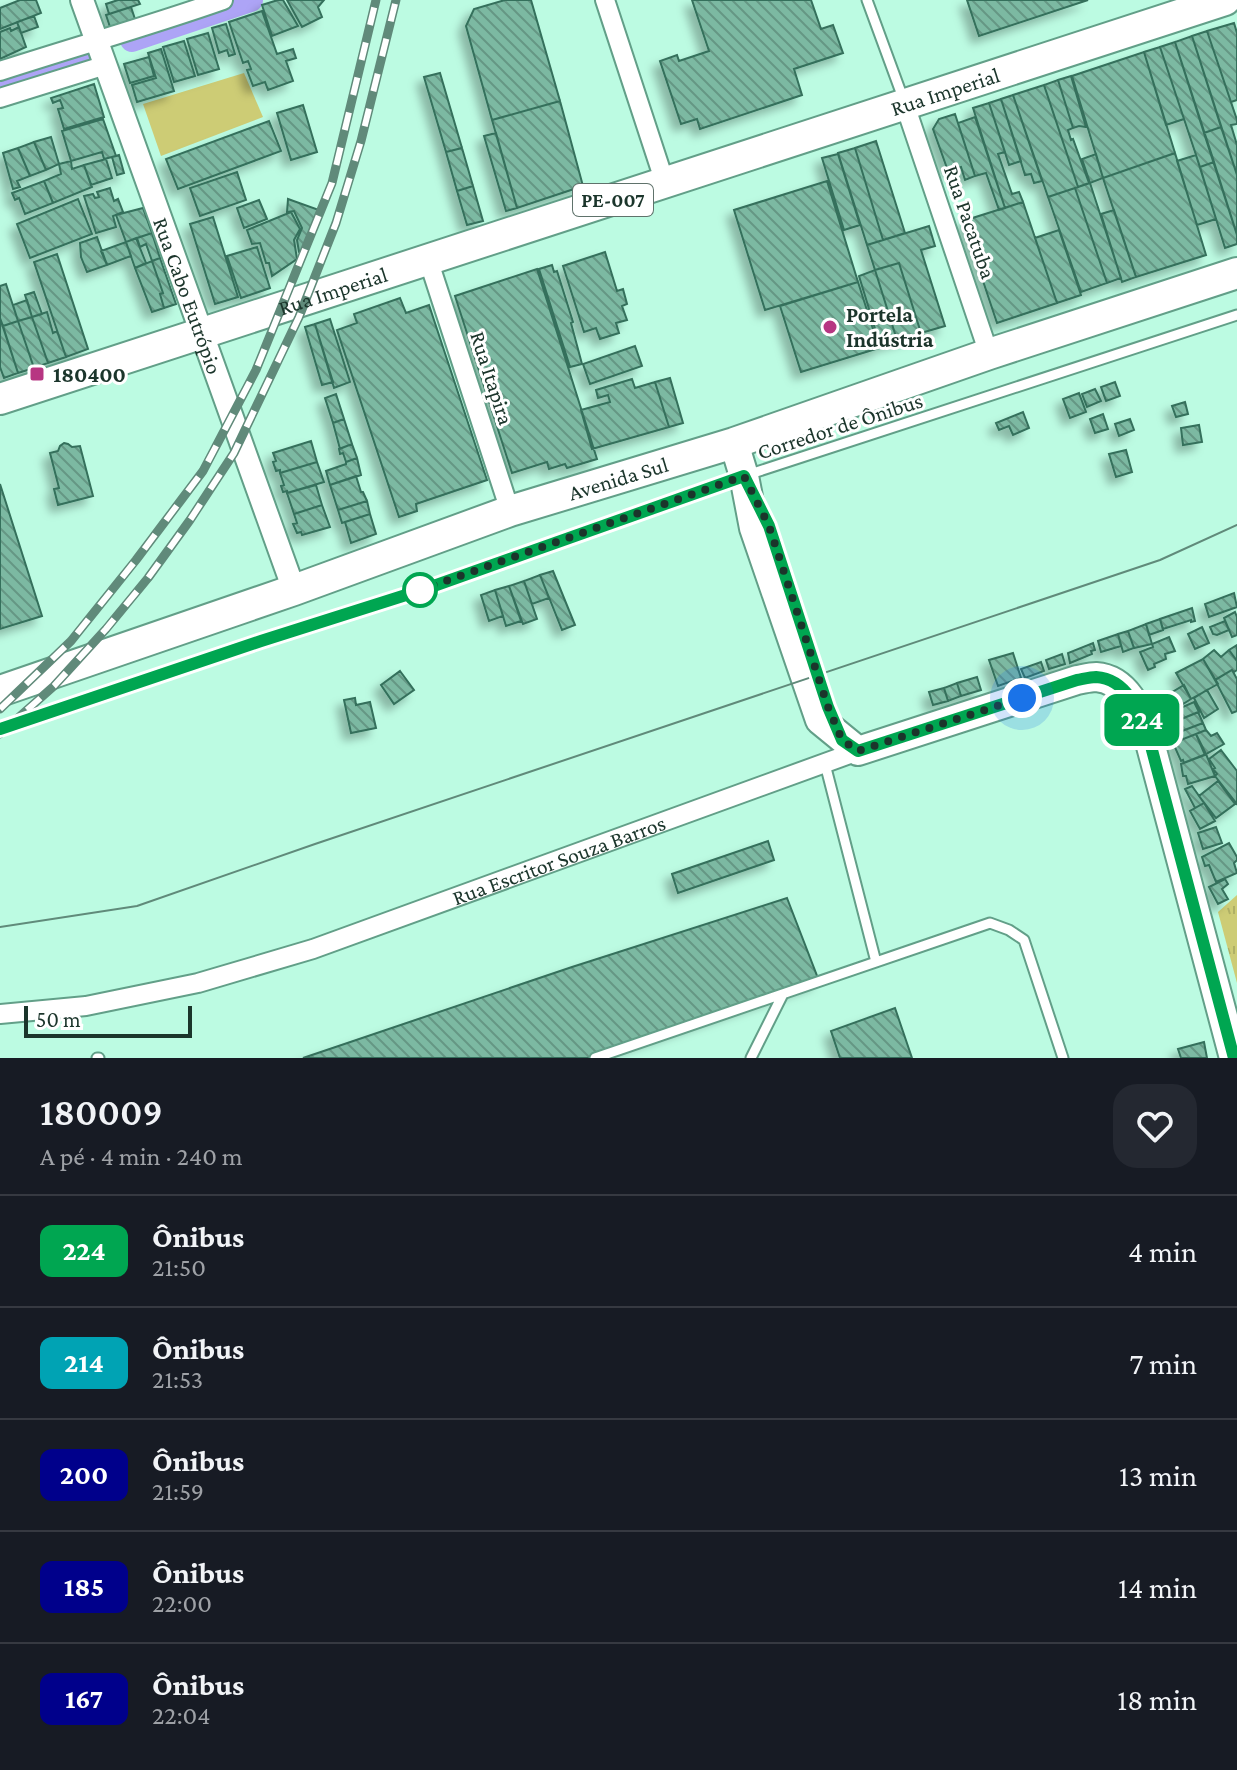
<!DOCTYPE html>
<html lang="pt">
<head>
<meta charset="utf-8">
<style>
  body { margin:0; font-family:"Crimson Pro",serif; background:#242831; color:#f1f3f6; height:100vh; display:flex; flex-direction:column; font-size:30px; white-space:nowrap }
  * { box-sizing:border-box; margin:0 }
  p { font-size:26px; color:#9ea1a6 }
  .icon { flex:none; width:44px; height:44px; fill:none; stroke:currentColor; stroke-width:2; stroke-linecap:round; stroke-linejoin:round }
  .map { position:relative; height:1058px; overflow:hidden }
  .panel { display:flex; flex-direction:column; background:#171b24; flex:1 }
  .panel>* { flex:none }
  .badge { padding:0 16px; border-radius:12px; font-size:28px; line-height:52px }
  .scale { position:absolute; left:24px; bottom:20px; width:168px; box-sizing:border-box; padding-left:8px; border:4px solid #1b352b; border-top:0; font-size:22px; line-height:28px; white-space:nowrap; color:#1b352b; -webkit-text-stroke:6px #fff; paint-order:stroke }
  .you { position:absolute; width:40px; height:40px; margin:-20px; border:6px solid #fff; border-radius:50%; background:#1a73e8; box-shadow:0 0 0 12px #1a73e833 }
  .map>.badge { position:absolute; translate:-50% -50%; box-shadow:0 0 0 4px #fff }
  .round { display:grid; place-items:center; flex:none; width:84px; height:84px; border-radius:24px; background:#242831 }
  .overview { display:flex; align-items:center; justify-content:space-between; height:136px; padding:0 40px }
  h1 { font-size:38px; font-weight:600; line-height:60px }
  ul { padding:0; list-style:none }
  li { display:flex; align-items:center; gap:24px; height:112px; padding:0 40px; border-top:2px solid #363941 }
  li div { flex:1 }
  li b { display:block; font-size:30px }
  li em { font-style:normal }
  li .badge { min-width:88px; font-weight:700; text-align:center }
  .map>svg:first-child { display:block }
  .grass { fill:url(#grass-tufts) }
  .pitch { fill:#cdcc75 }
  .lines { fill:none; stroke-linecap:round; stroke-linejoin:round }
  .canal { stroke:#ada4f6; stroke-width:24 }
  .building { fill:url(#building-back-hatch); stroke:#34705b; stroke-width:2; filter:url(#shadow) }
  .service-casing { stroke:#629f88; stroke-width:13 }
  .minor-casing { stroke:#629f88; stroke-width:22 }
  .tertiary-casing { stroke:#629f88; stroke-width:26 }
  .primary-casing { stroke:#629f88; stroke-width:32 }
  .trunk-casing { stroke:#629f88; stroke-width:34 }
  .service { stroke:#fff; stroke-width:9 }
  .minor { stroke:#fff; stroke-width:18 }
  .tertiary { stroke:#fff; stroke-width:22 }
  .primary { stroke:#fff; stroke-width:28 }
  .trunk { stroke:#fff; stroke-width:30 }
  .tram { stroke:#608a7a; stroke-width:2 }
  .rail-casing { stroke:#608a7a; stroke-width:9 }
  .rail { stroke:#fff; stroke-width:6; stroke-dasharray:18; stroke-linecap:butt }
  .line-casing { stroke:#fff; stroke-width:18 }
  .line { stroke:#00a651; stroke-width:12 }
  .walk { stroke:#1b352b; stroke-width:8; stroke-dasharray:0 14.4 }
  .poi-dot { fill:#b73682; stroke:#fff; stroke-width:3 }
  .stop-dot { fill:#fff; stroke:#00a651; stroke-width:4 }
  .labels { text-anchor:middle; dominant-baseline:central; stroke-width:6; stroke-linejoin:round; paint-order:stroke }
  .shield { fill:#fff; stroke:#5f726b; stroke-width:2 }
  .shield-label { font-size:20px; font-weight:bold; fill:#1b352b }
  .street-label { font-size:22px; fill:#1b352b; stroke:#fff }
  .poi-label { font-size:22px; font-weight:bold; fill:#1b352b; stroke:#fff; text-anchor:start }
</style>
</head>
<body>
<div class="map">
<svg width="1237" height="1058" viewBox="0 0 1237 1058">
  <defs>
    <pattern id="grass-tufts" width="24" height="20" patternUnits="userSpaceOnUse" patternTransform="scale(2)"><rect width="24" height="20" fill="#cdcc75"/><path d="M3 7l-1-3M5 7V3M7 7l1-3M15 17l-1-3M17 17v-4M19 17l1-3" fill="none" stroke="#afb065"/></pattern>
    <pattern id="building-back-hatch" width="6" height="6" patternUnits="userSpaceOnUse" patternTransform="scale(2)"><rect width="6" height="6" fill="#7cb9a2"/><path d="M-1 5l2 2M0 0l6 6M5-1l2 2" fill="none" stroke="#659784"/></pattern>
    <filter id="shadow"><feDropShadow dx="-7" dy="7" stdDeviation="4" flood-color="#0004"/></filter>
  </defs>
  <rect width="100%" height="100%" fill="#bcfbe2"/>
  <path class="grass" d="M1237,895v88l-19,-71z"/>
  <path class="pitch" d="M244,73l19,44 -102,39 -18,-52z"/>
  <g class="lines">
    <path class="canal" d="M132,40l119,-40
      M0,83l93,-30"/>
  </g>
  <path class="building" d="M20,0h16l5,13 -41,16v-21z
    M118,0h20l2,4 -31,10 -3,-10z
    M278,0h5l15,26 -26,10 -10,-31z
    M287,0h37l-6,7 4,10 -20,10z
    M505,0h26l29,101 -68,19 -26,-94 8,-17z
    M692,0h119l10,29 12,-4 10,28 -49,16 8,26 -102,34 -3,-10 -16,5 -21,-63 17,-6 2,6 30,-10z
    M967,0h121l-109,36z
    M131,7l4,12 -25,8 -4,-12z
    M262,11l15,43 16,-5 3,9 -10,3 7,20 -25,9 -3,-8 -12,4 -6,-16 4,-1 -3,-8 -5,2 -14,-41z
    M34,16l4,11 -17,6 -4,-11z
    M1234,23l3,10v67l-6,2 -24,-71z
    M226,24l9,30 -6,2 -2,-6 -8,3 -7,-25z
    M19,27l7,20 -26,12v-27l10,-4 1,3z
    M1207,31l30,89v4l-6,1 6,20v30l-45,-139z
    M208,33l11,36 -21,6 -11,-36z
    M1192,36l29,91 -17,6 -29,-91z
    M184,41l11,35 -21,6 -11,-35z
    M1175,42l39,120 -14,5 -40,-120z
    M1160,47l24,72 -18,6 -22,-73z
    M161,49l13,42 -37,11 -5,-17 24,-7 -8,-25z
    M1144,52l31,101 -72,25 -31,-102z
    M149,57l5,19 -24,7 -6,-19z
    M440,73l22,75 -16,4 -22,-75z
    M1071,76l15,51 -7,-1 -6,2 -15,-48z
    M1058,80l15,48 -5,2 3,10 2,-1 16,44 -11,4 -34,-102z
    M94,84l10,33 -40,12 -6,-20 5,-1 -3,-8 -7,3 -2,-5z
    M1044,85l34,102 -30,10 -35,-102z
    M1013,95l29,86 -8,2 -3,-9 -6,1 -24,-76z
    M1001,99l20,62 -12,4 -20,-62z
    M560,101l23,85 -66,22 -25,-88z
    M989,103l16,49 -7,2 14,40 7,-2 4,10 -18,6 -32,-100z
    M303,105l14,47 -26,8 -14,-47z
    M955,114l20,62 -10,4 -4,-13 -13,4 -15,-42 6,-10z
    M975,117l30,91 -6,2 -13,-37 -11,3 -17,-53z
    M103,119l13,37 -12,3 -2,-7 -31,9 -9,-30z
    M269,121l12,30 -103,38 -12,-30z
    M1221,127l16,48v60l-33,-102z
    M496,133l21,75 -11,3 -22,-75z
    M51,137l8,27 -13,6 -12,-28z
    M876,141l29,92 -22,7 -28,-92z
    M34,142l12,28 -16,6 -12,-28z
    M18,148l12,28 -13,5 3,6 -7,2 -10,-36z
    M462,148l11,38 -16,5 -11,-39z
    M855,148l28,92 -16,5 -29,-92z
    M1175,153l31,102 -70,22 -33,-99z
    M838,154l22,71 -16,5 -22,-72z
    M1096,154l7,24 -13,5 -8,-24z
    M119,155l5,18 -7,2 -5,-18z
    M1196,155l20,64 -19,6 -20,-64z
    M106,159l6,19 -21,7 -7,-20z
    M71,161l1,8 12,-4 8,22 -39,16 -9,-22 17,-7 -2,-10z
    M1214,162l23,73v9l-12,4 -25,-81z
    M237,172l9,28 -46,16 -10,-28z
    M44,181l9,22 -28,11 -6,-16 -4,2 -3,-7z
    M827,181l31,101 -93,28 -31,-100z
    M1090,183l31,95 -14,5 -32,-95z
    M473,186l10,35 -16,4 -10,-34z
    M110,188l4,13 4,-2 5,13 -10,4 3,11 -20,6 -12,-37 9,-2 2,4 4,-1 -2,-5z
    M1075,188l32,95 -26,9 -33,-95z
    M78,199l14,35 -62,24 -13,-34z
    M288,199l31,11 -17,44 -3,-2 -2,-12 5,-12 -8,-17 -7,1z
    M259,200l8,19 -23,9 -7,-20z
    M1023,202l34,101 -60,20 -34,-102z
    M143,208l9,25 -26,9 -10,-27z
    M1114,210l22,67 -14,5 -21,-68z
    M291,212l9,17 -6,11 3,19 -25,17 -3,-13h-3l-6,-20 -8,1 -5,-14z
    M213,217l25,80 -23,7 -25,-80z
    M929,226l6,20 -14,4 24,76 -24,7 -22,-70 -24,7 -8,-25z
    M1059,230l22,65 -24,8 -22,-65z
    M152,233l8,25 -8,3 -6,-17 -6,3 -3,-9z
    M97,237l10,28 -20,7 -6,-15 -1,-14z
    M136,238l10,25 -11,5 -9,-26z
    M126,242l5,14 -24,9 -6,-14z
    M257,247l13,41 -29,10 -14,-42z
    M605,252l12,39 6,-2 4,15 -5,2 5,14 -11,3 3,10 -19,6 -4,-11 -12,4 -21,-66z
    M57,254l31,95 -22,8 -32,-95z
    M160,258l16,46 -12,4 -4,-14 3,-1 -11,-32z
    M152,261l11,32 -3,1 4,14 -12,4 -17,-44z
    M899,263l22,70 -24,7 -22,-70z
    M552,265l2,7 3,-1 16,51 -2,1 11,41 -12,3 -31,-98z
    M537,269l60,190 -30,9 -2,-4 -16,5 -2,-7 -35,11 -57,-177z
    M875,270l22,70 -17,5 -21,-69z
    M858,282l21,66 -78,24 -21,-66z
    M6,284l12,37 -15,5 -3,-8v-32z
    M34,292l8,22 -10,3 -7,-22z
    M400,298l6,15 23,-8 58,175 -71,24 1,7 -18,6 -62,-187 20,-7 -3,-9z
    M27,300l5,17 -14,4 -5,-16z
    M47,312l6,21 4,-2 9,26 -18,6 -16,-46z
    M32,317l16,46 -14,5 -16,-47z
    M0,318l18,55 -14,5 -4,-11z
    M330,319l20,63 -16,6 -19,-64z
    M18,321l16,47 -16,5 -15,-47z
    M315,324l18,58 -11,3 -17,-58z
    M635,346l7,20 -52,18 -7,-20z
    M670,378l13,45 -14,4 -14,-45z
    M632,379l3,9 20,-6 14,45 -77,22 -11,-39 29,-8 -2,-7 -10,3 -2,-8z
    M1115,382l5,14 -14,5 -5,-14z
    M1095,389l6,12 -14,6 -5,-13z
    M1079,393l7,19 -16,6 -7,-19z
    M336,394l8,25 -11,4 -8,-25z
    M1185,402l3,12 -12,3 -4,-11z
    M1023,412l6,16 -16,7 -4,-9 -10,4 -3,-7z
    M1103,414l5,15 -13,4 -5,-14z
    M344,419l8,25 -12,5 -7,-26z
    M1130,419l4,11 -15,6 -4,-12z
    M1199,425l3,17 -19,3 -2,-17z
    M311,441l6,21 -37,11v-3l-4,1 -3,-9 3,-1 -3,-8z
    M64,443l4,1 4,3 8,-1 13,50 -35,9 -4,-16 5,-1 -9,-35 8,-2 2,-5z
    M352,444l5,14 -11,4 -3,-9 -3,1 -1,-5z
    M1126,450l6,22 -16,5 -7,-23z
    M357,458l4,17 -31,10 -4,-14 20,-7v-2z
    M317,462l7,20 -37,11v-2l-4,1 -2,-6 3,-1 -4,-12z
    M356,476l5,16h2l4,9 -29,9 -8,-25z
    M0,484l42,132 -42,13z
    M316,485l6,20 -28,9 -7,-21z
    M367,501l3,13 -28,9 -4,-13z
    M322,505l8,22 -28,8 -1,-3 -4,1 -4,-9 4,-1 -3,-9z
    M370,514l6,20 -25,9 -6,-21z
    M553,571l22,54 -13,5 -22,-55z
    M540,575l9,23 -17,6 -8,-23z
    M524,581l13,38 -14,5 -14,-38z
    M509,586l12,35 -15,5 -11,-36z
    M495,590l8,26 -14,5 -8,-26z
    M1234,593l3,14 -28,10 -4,-13z
    M1192,608l3,13 -4,1v-2l-28,9 -3,-10z
    M1235,612l2,5v18l-5,2 -8,-19z
    M1160,619l3,11 -14,5 -3,-11z
    M1225,621l4,9 -12,5 -4,-1 -3,-7z
    M1146,624l6,20 -18,4 -6,-17z
    M1202,627l7,16 -14,6 -7,-15z
    M1128,631l6,17 -11,4 -5,-18z
    M1118,634l3,12 -20,6 -3,-11z
    M1169,637l6,14 -10,3 1,5 -12,5 1,3 -7,3 -8,-18 13,-5 -1,-3z
    M1093,643l2,7 -4,1 1,3 -22,9 -2,-10z
    M1237,645v16l-8,-11z
    M1214,650l7,7 8,-7 8,11v9l-3,2 -2,-2 -17,10 -12,-21z
    M1013,653l8,25 -23,8 -9,-26z
    M1062,654l3,10 -16,5 -3,-9z
    M1203,659l15,25 -27,15 -15,-26z
    M1041,662l3,9 -19,7 -4,-9z
    M1232,670l5,9v32l-5,2 -17,-33z
    M400,671l14,19 -20,14 -13,-19z
    M977,677l4,13 -20,6 -4,-13z
    M957,683l4,13 -13,5 -4,-13z
    M1184,685l7,14 -19,12 -8,-14z
    M944,688l4,13 -15,4 -4,-13z
    M1207,690l11,19 -14,9 -10,-20z
    M355,698l1,7 14,-3 6,26 -25,5 -7,-33z
    M1194,702l5,10 -25,10 -5,-9z
    M1198,712l5,11 -29,11 -3,-11z
    M1203,723l3,7 -35,14 -2,-8z
    M1206,730l5,6 6,-3 7,11 -18,10 -10,-20z
    M1196,734l9,21 -21,8 -1,-3 -2,1 -8,-18z
    M1221,750l16,21v33l-22,-28 2,-2 -4,-5 2,-1 -6,-9z
    M1206,754l9,22 -27,8 -2,-8h-3l-2,-12z
    M1218,781l17,23 -19,14 -17,-22z
    M1192,786l12,17 -9,5 -10,-19z
    M1204,803l11,18 -15,8 -10,-18z
    M1216,827l6,16 -19,6 -5,-16z
    M768,841l6,19 -96,33 -6,-19z
    M1229,843l8,14v3l-3,3 3,10 -21,9 -7,-17 -4,1 -3,-9z
    M1225,879l3,5 -6,5 6,10 -10,5 -9,-17z
    M787,898l32,83 -226,77h-290l269,-91z
    M895,1008l17,50h-72l-9,-27z
    M1204,1042l3,16h-26l-3,-9z"/>
  <g class="lines">
    <defs>
      <path id="service" d="M867,0l36,98
        M0,729l261,-88 167,-53 316,-112 493,-161
        M825,764l51,198
        M97,1058h2
        M595,1058l395,-135 19,7 15,10 39,118
        M751,1058l32,-64"/>
      <g id="minor">
        <path d="M605,0l60,183"/>
        <path d="M0,71c74,-24 149,-45 223,-71"/>
        <path d="M0,98l106,-33"/>
        <path d="M905,105l84,249"/>
        <path d="M428,259l82,252"/>
        <path id="s1" d="M0,1014l86,-8 112,-23 115,-34 545,-198"/>
      </g>
      <g id="tertiary">
        <path id="s2" d="M82,0l212,590"/>
      </g>
      <path id="primary" d="M734,443l10,33 10,52 66,192 38,31 219,-71c6,-1 13,-3 19,-3 30,2 43,34 52,58l86,323"/>
      <g id="trunk">
        <path id="s3" d="M0,399l1225,-399"/>
        <path id="s4" d="M0,691l294,-101 216,-79 224,-68 255,-89 248,-81"/>
      </g>
    </defs>
    <use href="#service" class="service-casing"/>
    <use href="#minor" class="minor-casing"/>
    <use href="#tertiary" class="tertiary-casing"/>
    <use href="#primary" class="primary-casing"/>
    <use href="#trunk" class="trunk-casing"/>
    <use href="#service" class="service"/>
    <use href="#minor" class="minor"/>
    <use href="#tertiary" class="tertiary"/>
    <use href="#primary" class="primary"/>
    <use href="#trunk" class="trunk"/>
    <path class="tram" d="M0,927l137,-21 178,-62 845,-284 77,-35"/>
    <defs>
      <path id="rail" d="M0,709l71,-68 65,-81 67,-89 53,-101 76,-187 44,-183
        M0,734l54,-48 52,-57 42,-51 42,-58 44,-67 65,-136 37,-94 25,-82 35,-141"/>
    </defs>
    <use href="#rail" class="rail-casing"/>
    <use href="#rail" class="rail"/>
  </g>
  <g class="lines">
    <defs>
      <path id="line" d="M0,729l261,-88 167,-53 316,-112 25,50 59,181 14,33 16,11 219,-71c6,-1 13,-3 19,-3 31,2 43,34 52,58l86,323"/>
    </defs>
    <use href="#line" class="line-casing"/>
    <use href="#line" class="line"/>
    <path class="walk" d="M420,590l324,-114 25,50 59,181 14,33 16,11 164,-53"/>
  </g>
  <g class="poi-dot">
    <circle cx="830" cy="327" r="8"/>
    <rect x="29" y="366" width="16" height="16" rx="4"/>
  </g>
  <circle class="stop-dot" cx="420" cy="590" r="16"/>
  <g class="labels">
    <rect class="shield" x="573" y="184" width="80" height="32" rx="6"/>
    <g class="shield-label">
      <text x="613" y="200">PE-007</text>
    </g>
    <g class="street-label">
      <text stroke="none"><textPath href="#s3" startOffset="994">Rua Imperial</textPath></text>
      <text transform="translate(970 222) rotate(71)">Rua Pacatuba</text>
      <text stroke="none"><textPath href="#s3" startOffset="350">Rua Imperial</textPath></text>
      <text stroke="none"><textPath href="#s2" startOffset="314">Rua Cabo Eutrópio</textPath></text>
      <text transform="translate(492 378) rotate(72)">Rua Itapira</text>
      <text transform="translate(840 426) rotate(-18)">Corredor de Ônibus</text>
      <text stroke="none"><textPath href="#s4" startOffset="654">Avenida Sul</textPath></text>
      <text stroke="none"><textPath href="#s1" startOffset="582">Rua Escritor Souza Barros</textPath></text>
    </g>
    <g class="poi-label">
      <text x="846" y="314">Portela<tspan x="846" dy="25">Indústria</tspan></text>
      <text x="53" y="374">180400</text>
    </g>
  </g>
</svg>
<div class="scale">50 m</div>
<div class="you" style="left:1022px;top:698px"></div>
<b class="badge" style="left:1142px;top:720px;background:#00a651;color:#fff">224</b>
</div>
<section class="panel">
<div class="overview"><div><h1>180009</h1><p>A pé · 4 min · 240 m</p></div><a class="round"><svg class="icon" aria-label="heart" viewBox="0 0 24 24"><path d="M12 20l-8-8c-3-5 5-10 8-4 3-6 11-1 8 4z"/></svg></a></div>
<ul>
<li><span class="badge" style="background:#00a651;color:#fff">224</span><div><b>Ônibus</b><p>21:50</p></div><em>4 min</em></li>
<li><span class="badge" style="background:#00a3b4;color:#fff">214</span><div><b>Ônibus</b><p>21:53</p></div><em>7 min</em></li>
<li><span class="badge" style="background:#00008b;color:#fff">200</span><div><b>Ônibus</b><p>21:59</p></div><em>13 min</em></li>
<li><span class="badge" style="background:#00008b;color:#fff">185</span><div><b>Ônibus</b><p>22:00</p></div><em>14 min</em></li>
<li><span class="badge" style="background:#00008b;color:#fff">167</span><div><b>Ônibus</b><p>22:04</p></div><em>18 min</em></li>
</ul>
</section>
</body>
</html>
